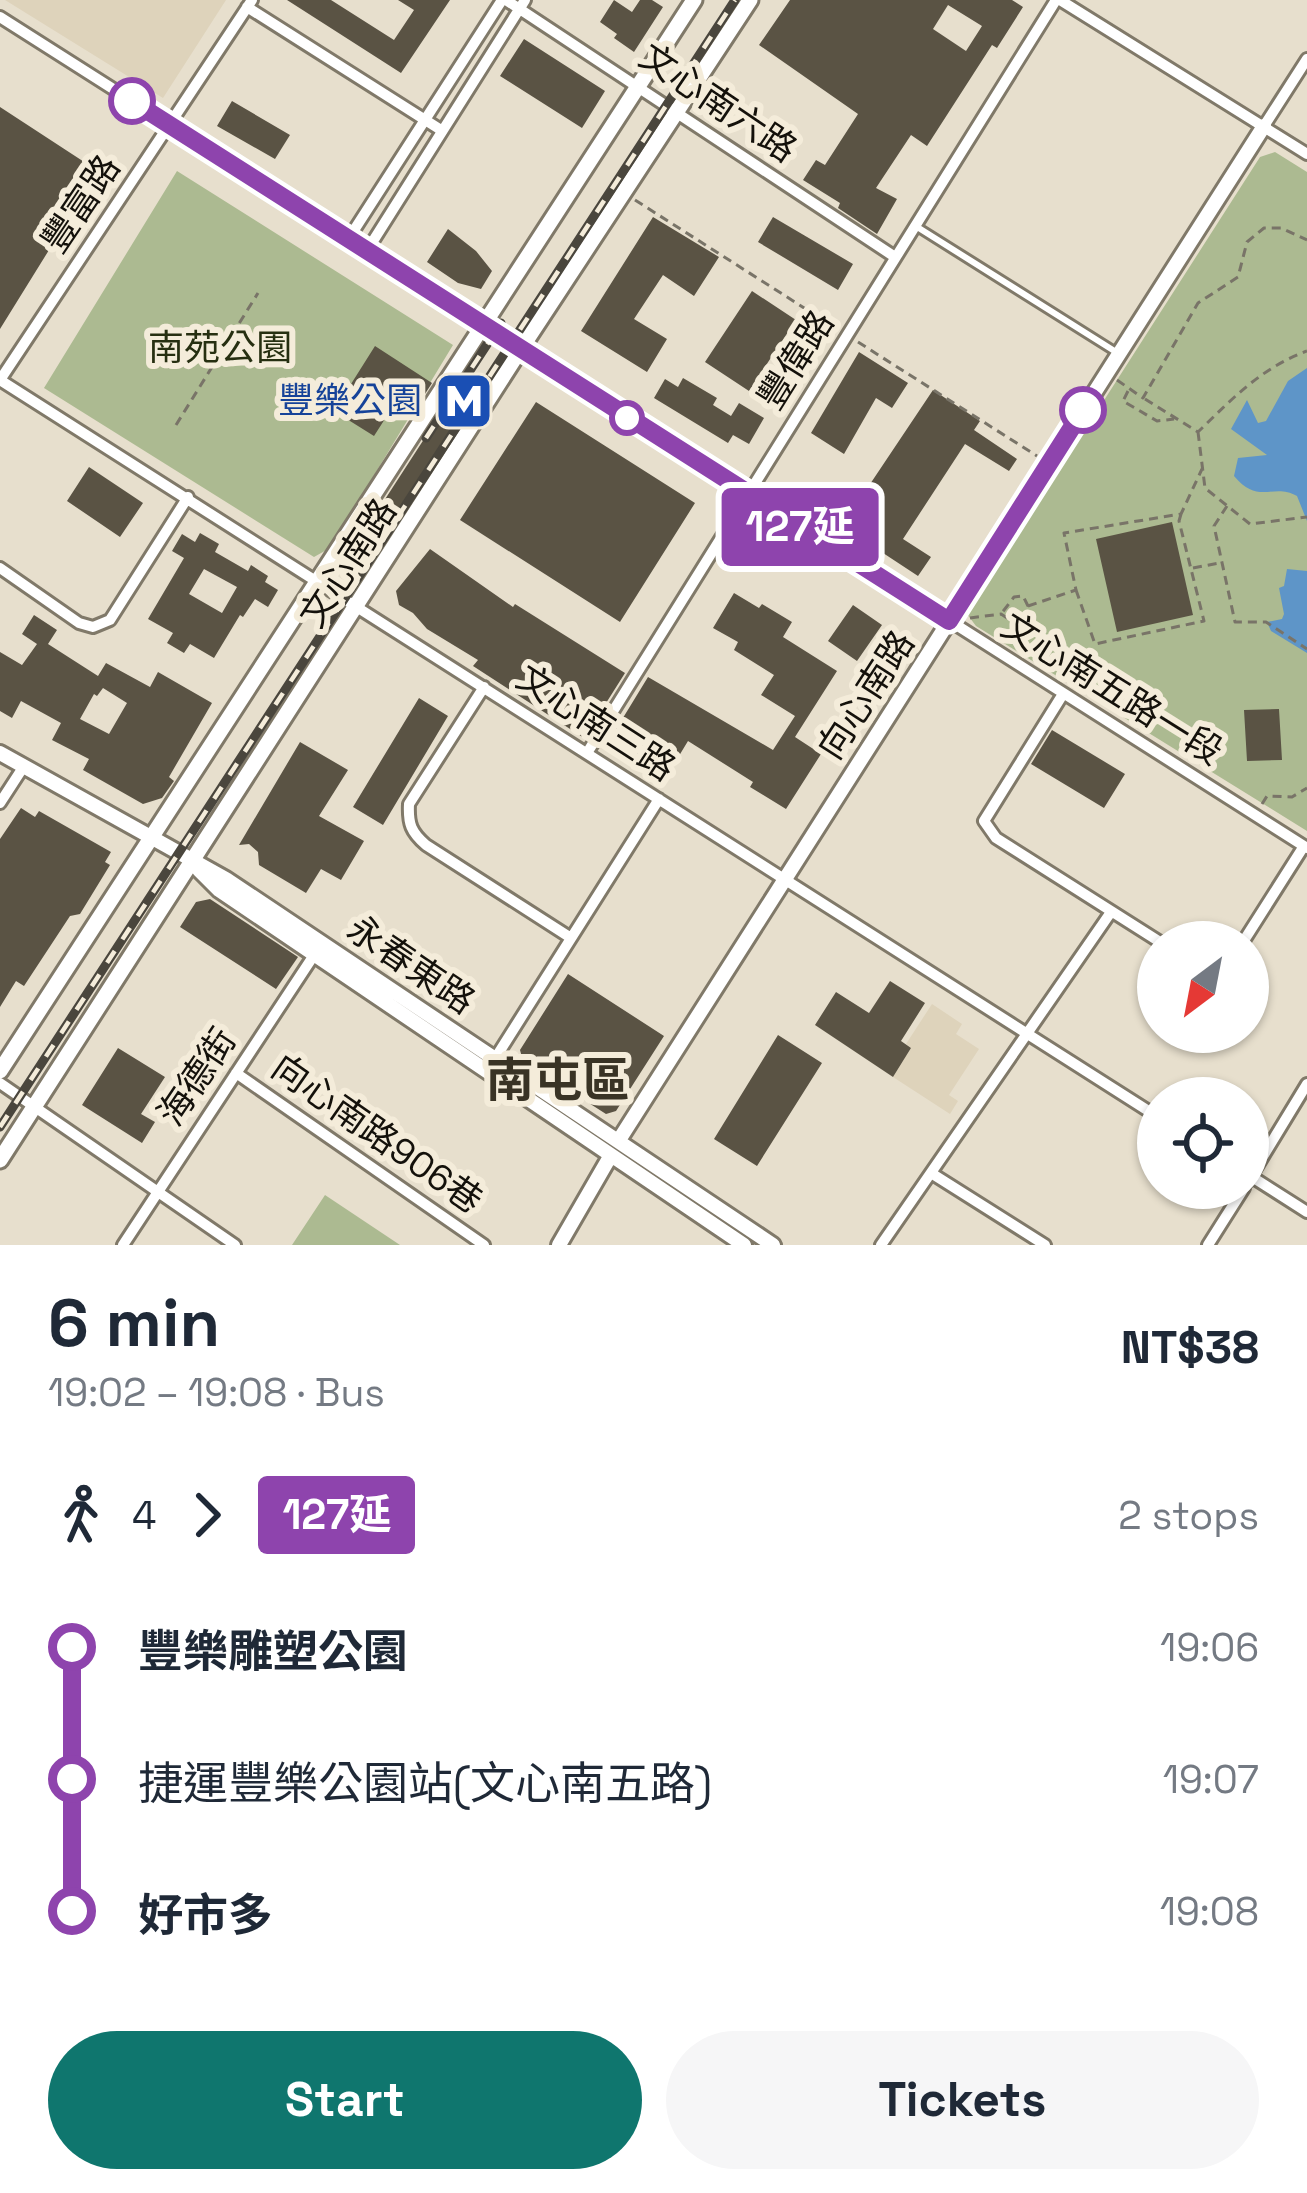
<!DOCTYPE html>
<html lang="en">
<head>
<meta charset="utf-8">
<style>
  body { margin:0; font-family:"Space Grotesk","Noto Sans TC",sans-serif; background:#f6f6f7; color:#1f2937; height:100vh; display:flex; flex-direction:column; font-size:45px; white-space:nowrap }
  * { box-sizing:border-box; margin:0 }
  p { font-size:39px; color:#747a83 }
  .icon { flex:none; width:66px; height:66px; fill:none; stroke:currentColor; stroke-width:2; stroke-linecap:round; stroke-linejoin:round }
  .map { position:relative; height:1245px; overflow:hidden }
  .panel { display:flex; flex-direction:column; background:#fff; flex:1 }
  .panel>* { flex:none }
  .badge { padding:0 24px; border-radius:9px; font-size:42px; line-height:78px }
  .needle { width:78px; rotate:212deg }
  .controls { position:absolute; left:1137px; top:921px; display:grid; gap:24px }
  .controls a { display:grid; place-items:center; width:132px; height:132px; border-radius:50%; background:#fff; box-shadow:0 3px 9px #0004; font-size:60px }
  .map>.badge { position:absolute; translate:-50% -50%; box-shadow:0 0 0 6px #fff }
  .legs { display:flex; align-items:center; gap:18px; height:132px; padding:0 48px; font-size:39px }
  .legs p { margin-inline-start:auto }
  .summary { display:flex; align-items:center; justify-content:space-between; height:204px; padding:0 48px }
  h1 { font-size:66px; font-weight:600; line-height:90px }
  .cta { display:flex; gap:24px; margin-top:auto; padding:24px 48px }
  .cta a { flex:1; height:138px; border-radius:72px; background:#0f766e; color:#fff; font-size:48px; font-weight:600; line-height:138px; text-align:center }
  .cta a+a { background:#f6f6f7; color:#1f2937 }
  ul { padding:0 48px; list-style:none }
  li { display:flex; align-items:center; gap:42px; height:132px; font-size:45px }
  li i { display:grid; place-items:center; width:18px; height:100%; margin:0 15px; background:currentColor }
  li i::after { content:''; width:30px; height:30px; margin:-15px; border:9px solid; border-radius:50%; background:#fff }
  li p { margin-inline-start:auto }
  li:first-child i { background:linear-gradient(#0000 50%,currentColor 0) }
  li:last-child i { background:linear-gradient(currentColor 50%,#0000 0) }
  .map>svg:first-child { display:block }
  .built { fill:#ded3bb }
  .green { fill:#acba91 }
  .water { fill:#5e95c8 }
  .building { fill:#5a5344; fill-rule:evenodd }
  .lines { fill:none; stroke-linecap:round; stroke-linejoin:round }
  .service-casing { stroke:#807969; stroke-width:12 }
  .minor-casing { stroke:#807969; stroke-width:16 }
  .tertiary-casing { stroke:#807969; stroke-width:20 }
  .secondary-casing { stroke:#807969; stroke-width:21 }
  .path { stroke:#797468; stroke-width:3; stroke-dasharray:9 6; stroke-linecap:butt }
  .service { stroke:#fff; stroke-width:6 }
  .minor { stroke:#fff; stroke-width:10 }
  .tertiary { stroke:#fff; stroke-width:14 }
  .secondary { stroke:#fff; stroke-width:15 }
  .rail-casing { stroke:#4a463d; stroke-width:9 }
  .rail { stroke:#f4ecda; stroke-width:4.5; stroke-dasharray:14; stroke-linecap:butt }
  .line-1-casing { stroke:#fff; stroke-width:27 }
  .line-1 { stroke:#8e44ad; stroke-width:18 }
  .stop-1-dot { fill:#fff; stroke:#8e44ad; stroke-width:6 }
  .labels { text-anchor:middle; dominant-baseline:central; stroke-width:12; stroke-linejoin:round; paint-order:stroke }
  .street-label { font-size:36px; fill:#14110b; stroke:#f4ecda }
  .park-label { font-size:36px; fill:#262f11; stroke:#f4ecda }
  .transit-label { font-size:36px; fill:#164399; stroke:#f4ecda; text-anchor:end }
  .district-label { font-size:48px; font-weight:bold; fill:#393325; stroke:#f4ecda }
</style>
</head>
<body>
<div class="map">
<svg width="1307" height="1245" viewBox="0 0 1307 1245">
  <rect width="100%" height="100%" fill="#e7dfcd"/>
  <path class="built" d="M5,0h221l-63,98z
    M932,1004l30,20 -6,10 23,15 -30,46 9,6 -8,13 -57,-37 18,-29 -5,-4z"/>
  <path class="green" d="M1275,152l32,20v659l-331,-205 -9,-12 293,-457z
    M177,171l276,174 -123,203 -16,9 -270,-169z
    M325,1195l75,50h-108z"/>
  <path class="water" d="M1307,368v153l-10,-25c-24,-14 -38,10 -63,-20l4,-18 29,-3 -36,-26 16,-29 11,23 8,-2 22,-40z
    M1287,569l20,2v82l-36,-22 -4,-9 15,-3 2,-5 -5,-26 5,-2z"/>
  <path class="building" d="M287,0h44l63,40 20,-30 -16,-10h52l-49,73z
    M614,0l18,12 8,-12h12l11,7 -29,45 -20,-14 3,-4 -17,-12z
    M790,0h222l11,7 -26,41 -5,-3 -65,101 -16,-11 -35,53 21,11 -20,35 -39,-26 2,-5 -37,-23 13,-20 9,5 33,-51 -99,-69zM948,5l34,21 -16,25 -33,-22z
    M524,39l81,52 -23,37 -82,-52z
    M232,101l58,34 -15,24 -58,-33z
    M0,107l98,64 -98,158z
    M653,217l66,40 -25,39 -31,-21 -29,44 33,20 -20,33 -66,-41z
    M773,217l80,47 -15,26 -80,-48z
    M448,229l28,22 16,20 -11,18 -23,-6 -31,-21z
    M752,291l44,29 -47,71 -44,-29z
    M375,346l57,37 -16,25 -17,-11 -25,39 -40,-25z
    M859,352l49,31 -16,25 -16,-10 -32,56 -33,-21z
    M683,378l34,20 -4,7 18,11 8,-13 25,15 -15,26 -16,-9 -5,8 -74,-45 11,-19 13,8z
    M463,379l17,11 -82,128 -18,-11z
    M933,390l47,31 -6,9 43,29 -8,12 -44,-27 -62,95 28,18 -13,19 -76,-50z
    M536,402l159,101 -75,119 -160,-102z
    M89,467l54,36 -23,34 -53,-36z
    M1172,522l21,93 -76,17 -21,-93z
    M200,533l19,11 -4,8 33,19 3,-6 17,11 -3,6 13,8 -10,17 -13,-8 -12,18 -3,-2 -26,43 -24,-14 -6,9 -17,-10 6,-10 -25,-14 36,-61 -12,-7 10,-17 13,8zM204,569l33,18 -15,26 -33,-19z
    M430,549l83,58 2,-3 110,69 -41,65 -111,-72 5,-6 -51,-31 -14,-16 -14,-8 -3,-14z
    M734,593l25,15 3,-4 30,18 -9,15 54,34 -42,66 26,17 -35,55 -36,-22 3,-5 -65,-41 -23,38 -58,-35 41,-67 125,73 22,-34 -34,-21 13,-20 -40,-25 4,-8 -25,-14z
    M853,605l29,20 -25,36 -29,-20z
    M34,615l23,15 -9,14 50,32 8,-13 44,24 8,-15 54,31 -43,74 5,4 -12,17 -19,6 -60,-34 6,-11 -37,-19 9,-17 -40,-22 -9,17 -12,-7v-59l22,13 15,-21 -15,-10zM103,688l24,15 -18,31 -29,-15 14,-25 3,2z
    M419,698l29,18 -65,109 -30,-18z
    M1279,709l3,51 -35,1 -3,-51z
    M1052,730l73,44 -21,34 -73,-44z
    M300,742l48,28 -29,46 45,25 -23,39 -20,-11 -15,24 -47,-28 -1,-13 -9,-8 -10,1z
    M21,808l14,9 4,-6 72,41 -6,10 5,3 -30,49 -10,2 -46,70 -8,-5 -16,26v-168z
    M210,899l88,58 -22,32 -96,-62 16,-25z
    M568,974l96,62 -48,75 -10,3 -83,-53 -3,-11z
    M890,981l35,22 -24,38 10,7 -18,29 -78,-52 21,-33 33,21z
    M778,1035l44,28 -65,103 -43,-27z
    M118,1048l47,29 -24,37 14,8 -13,21 -60,-38z"/>
  <g class="lines">
    <defs>
      <path id="service" d="M914,225l202,127"/>
      <path id="minor" d="M506,0l389,257
        M1060,0l247,154
        M247,7l194,123
        M0,17l1307,831
        M1264,126l43,-67
        M349,238l153,-238
        M368,249l157,-249
        M0,380l1158,737
        M0,380l252,-380
        M0,568l79,55 14,4 17,-7 78,-123
        M484,687l-75,117c-1,20 2,28 17,41l145,93
        M1063,694l-79,127 12,17 164,104
        M587,753l469,-753
        M0,803l24,-37
        M1243,942l61,-96
        M491,1065l168,-266
        M236,1073l248,172
        M0,1083l235,162
        M931,1173l114,72
        M1249,1175l58,37
        M1248,1181l59,-97
        M123,1245l193,-293
        M881,1245l230,-333
        M1208,1245l36,-57"/>
      <path id="tertiary" d="M0,753l226,126 547,366
        M199,870l20,20 525,355
        M619,1140l645,-1014
        M559,1245l52,-90"/>
      <path id="secondary" d="M0,1071l694,-1071
        M0,1160l520,-810 230,-350"/>
    </defs>
    <use href="#service" class="service-casing"/>
    <use href="#minor" class="minor-casing"/>
    <use href="#tertiary" class="tertiary-casing"/>
    <use href="#secondary" class="secondary-casing"/>
    <path class="path" d="M635,200l199,127
      M858,342l179,114
      M1117,380l26,18 55,-95 40,-26 9,-35 17,-14h17l26,12
      M1128,391l-5,10 34,20 17,-2
      M1145,399l53,33c35,-34 63,-64 109,-81
      M176,425l82,-132
      M1198,432l7,56 45,36 57,-7
      M1227,506l-13,20 21,96h31l41,27
      M1193,568l26,-5
      M1076,590l19,54 109,-23 -25,-100 2,-7
      M1028,606l48,-16 -12,-57 117,-19 21,-45
      M970,618l31,-4 17,11 9,-5 1,-14 -5,-10 -9,1 -13,17
      M1262,804l5,-8 25,1 15,-9"/>
    <use href="#service" class="service"/>
    <use href="#minor" class="minor"/>
    <use href="#tertiary" class="tertiary"/>
    <use href="#secondary" class="secondary"/>
    <defs>
      <path id="rail" d="M426,438l75,-115
        M0,1127l735,-1127"/>
    </defs>
    <use href="#rail" class="rail-casing"/>
    <use href="#rail" class="rail"/>
  </g>
  <g class="lines">
    <defs>
      <path id="line-1" d="M132,101l817,520 134,-211"/>
    </defs>
    <use href="#line-1" class="line-1-casing"/>
    <use href="#line-1" class="line-1"/>
  </g>
  <defs>
    <symbol id="metro-square" viewBox="-11 -11 22 22"><rect x="-9" y="-9" width="18" height="18" rx="4" fill="#1a4fb4" stroke="#f4ecda"/><path d="M-5.5 5V-5H-3L0 0L3-5H5.5V5H3V-.5L0 4L-3-.5V5Z" fill="#fff"/></symbol>
  </defs>
  <g fill-rule="evenodd">
    <use href="#metro-square" x="431" y="368" width="66" height="66"/>
  </g>
  <g class="stop-1-dot">
    <circle cx="132" cy="101" r="21"/>
    <circle cx="1083" cy="410" r="21"/>
    <circle cx="627" cy="418" r="15"/>
  </g>
  <g class="labels">
    <g class="street-label">
      <text transform="translate(718 103) rotate(34)">文心南六路</text>
      <text transform="translate(81 204) rotate(-56)">豐富路</text>
      <text transform="translate(796 360) rotate(-58)">豐偉路</text>
      <text transform="translate(348 563) rotate(-57)">文心南路</text>
      <text transform="translate(1112 689) rotate(32)">文心南五路一段</text>
      <text transform="translate(866 695) rotate(-57)">向心南路</text>
      <text transform="translate(596 723) rotate(33)">文心南三路</text>
      <text transform="translate(411 965) rotate(34)">永春東路</text>
      <text transform="translate(197 1077) rotate(-56)">海德街</text>
      <text transform="translate(377 1134) rotate(35)">向心南路906巷</text>
    </g>
    <g class="park-label">
      <text x="220" y="348">南苑公園</text>
    </g>
    <g class="transit-label">
      <text x="422" y="401">豐樂公園</text>
    </g>
    <g class="district-label">
      <text x="558" y="1080">南屯區</text>
    </g>
  </g>
</svg>
<div class="controls">
<a><svg class="needle" viewBox="-14 -14 28 28"><path d="M0-13l5 13h-10z" fill="#e53935"/><path d="M0 13l5-13h-10z" fill="#747a83"/></svg></a>
<a><svg class="icon" aria-label="locate" viewBox="0 0 24 24"><circle cx="12" cy="12" r="6"/><path d="M12 2v4M12 18v4M2 12h4M18 12h4"/></svg></a>
</div>
<b class="badge" style="left:800px;top:527px;background:#8e44ad;color:#fff">127延</b>
</div>
<section class="panel">
<div class="summary"><div><h1>6 min</h1><p>19:02 – 19:08 · Bus</p></div><b>NT$38</b></div>
<div class="legs"><svg class="icon" aria-label="walk" viewBox="0 0 24 24"><circle cx="13" cy="4" r="2"/><path d="M13 8l-2 6 4 7M11 14l-3 7M7 12l3-4h3l4 4"/></svg>4<svg class="icon" aria-label="forward" viewBox="0 0 24 24"><path d="M9 5l7 7-7 7"/></svg><b class="badge" style="background:#8e44ad;color:#fff">127延</b><p>2 stops</p></div>
<ul>
<li><i style="color:#8e44ad"></i><b>豐樂雕塑公園</b><p>19:06</p></li>
<li><i style="color:#8e44ad"></i><span>捷運豐樂公園站(文心南五路)</span><p>19:07</p></li>
<li><i style="color:#8e44ad"></i><b>好市多</b><p>19:08</p></li>
</ul>
<div class="cta"><a>Start</a><a>Tickets</a></div>
</section>
</body>
</html>
